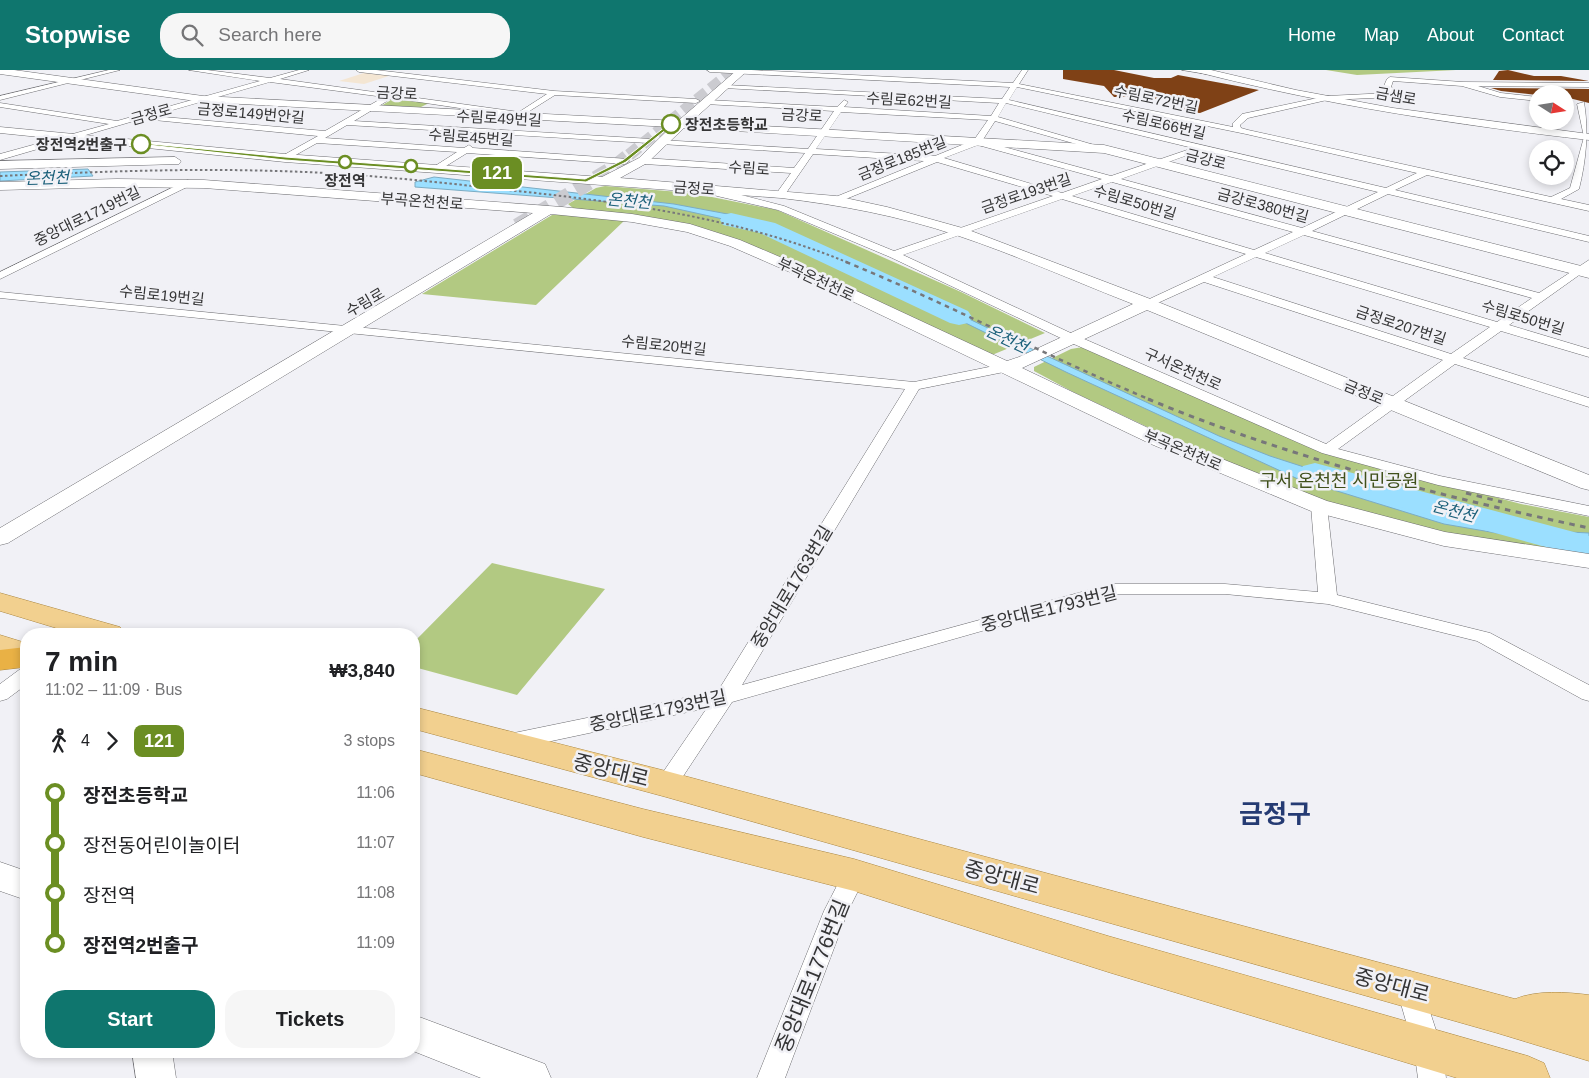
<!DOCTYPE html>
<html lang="en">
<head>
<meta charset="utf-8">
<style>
  body { margin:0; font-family:Arial,"Noto Sans KR",sans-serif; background:#f6f6f6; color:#202124; height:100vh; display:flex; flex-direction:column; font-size:19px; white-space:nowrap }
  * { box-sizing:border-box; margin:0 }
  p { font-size:16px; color:#757577 }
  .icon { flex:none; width:28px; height:28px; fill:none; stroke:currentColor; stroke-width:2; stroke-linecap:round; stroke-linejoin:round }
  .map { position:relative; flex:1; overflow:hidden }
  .side { position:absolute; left:20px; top:558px; width:400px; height:430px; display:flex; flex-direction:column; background:#fff; border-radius:20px; box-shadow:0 2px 8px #0003 }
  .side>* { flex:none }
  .badge { padding:0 10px; border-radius:8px; font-size:18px; line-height:32px }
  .needle { width:32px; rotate:102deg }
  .fabs { position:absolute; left:1529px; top:15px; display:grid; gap:10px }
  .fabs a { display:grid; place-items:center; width:45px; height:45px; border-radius:50%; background:#fff; box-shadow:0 2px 8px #0003; font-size:25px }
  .map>.badge { position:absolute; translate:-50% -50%; box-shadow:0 0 0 2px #fff }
  .legs { display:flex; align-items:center; gap:8px; height:55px; padding:0 25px; font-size:16px }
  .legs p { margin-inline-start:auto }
  .overview { display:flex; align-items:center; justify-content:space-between; height:85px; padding:0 25px }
  h1 { font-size:28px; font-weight:600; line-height:38px }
  .button { display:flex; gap:10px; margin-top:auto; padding:10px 25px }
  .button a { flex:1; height:58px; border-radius:20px; background:#0f766e; color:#fff; font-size:20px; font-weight:600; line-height:58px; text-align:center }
  .button a+a { background:#f6f6f6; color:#202124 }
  ul { padding:0 25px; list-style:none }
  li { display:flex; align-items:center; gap:18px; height:50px; font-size:19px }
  li i { display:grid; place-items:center; width:8px; height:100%; margin:0 6px; background:currentColor }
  li i::after { content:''; width:12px; height:12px; margin:-6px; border:4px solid; border-radius:50%; background:#fff }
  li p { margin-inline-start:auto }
  li:first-child i { background:linear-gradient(#0000 50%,currentColor 0) }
  li:last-child i { background:linear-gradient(currentColor 50%,#0000 0) }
  header { display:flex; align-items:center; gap:30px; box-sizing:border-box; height:70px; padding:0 25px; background:#0f766e; color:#fff }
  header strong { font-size:24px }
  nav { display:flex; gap:28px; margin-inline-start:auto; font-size:18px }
  .search { width:350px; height:45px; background:#f6f6f6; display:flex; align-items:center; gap:12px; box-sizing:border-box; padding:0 18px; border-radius:20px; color:#757577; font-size:19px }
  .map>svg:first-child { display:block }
  .commercial { fill:#f4e6d3 }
  .green { fill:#b2c982 }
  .water { fill:#9bdfff; stroke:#7cacc3 }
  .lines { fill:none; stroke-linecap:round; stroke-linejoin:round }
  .river { fill:#9bdfff; fill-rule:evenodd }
  .building { fill:#7f4116 }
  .highway-tunnel-far1 { stroke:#cbcbd0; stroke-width:12; stroke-dasharray:12 5.5; stroke-linecap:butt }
  .highway-tunnel { stroke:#cbcbd0; stroke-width:15; stroke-dasharray:15 8; stroke-linecap:butt }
  .street-casing { stroke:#6d6d71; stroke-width:1 }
  .secondary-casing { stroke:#6d6d71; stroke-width:1 }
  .primary-casing { stroke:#aa8640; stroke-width:1 }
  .highway-casing { stroke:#aa8640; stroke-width:1 }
  .street { fill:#fff; fill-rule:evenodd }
  .secondary { fill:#fff; fill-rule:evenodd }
  .primary { fill:#f2d08f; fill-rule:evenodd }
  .highway { fill:#e9b145; fill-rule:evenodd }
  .rail-far2 { stroke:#77777a; stroke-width:2; stroke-dasharray:2.5 2.5; stroke-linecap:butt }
  .rail-far1 { stroke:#77777a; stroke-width:2.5; stroke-dasharray:4.5 4.5; stroke-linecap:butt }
  .rail { stroke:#77777a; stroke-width:3; stroke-dasharray:5.5 5.5; stroke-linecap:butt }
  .line-1 { fill:#6b8e23; stroke:#fff }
  .stop-1-dot { fill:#fff; stroke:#6b8e23; stroke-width:2.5 }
  .labels { text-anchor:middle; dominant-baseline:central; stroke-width:5; stroke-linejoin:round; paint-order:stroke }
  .far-street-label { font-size:15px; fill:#353536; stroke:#f1f1f6 }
  .far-stop-label { font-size:15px; font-weight:bold; fill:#353536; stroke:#f1f1f6; text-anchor:start }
  .far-water-label { font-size:16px; font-style:italic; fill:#1b607a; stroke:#f1f1f6 }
  .park-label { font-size:18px; fill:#40501b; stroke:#f1f1f6 }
  .street-label { font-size:18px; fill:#353536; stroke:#f1f1f6 }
  .near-street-label { font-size:21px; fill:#353536; stroke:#f1f1f6 }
  .near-district-label { font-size:26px; font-weight:bold; fill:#253b73; stroke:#f1f1f6 }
</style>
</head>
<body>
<header>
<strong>Stopwise</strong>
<div class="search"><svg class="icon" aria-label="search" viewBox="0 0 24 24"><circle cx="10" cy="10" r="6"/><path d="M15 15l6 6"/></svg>Search here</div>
<nav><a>Home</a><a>Map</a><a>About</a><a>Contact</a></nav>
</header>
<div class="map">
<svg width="1589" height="1008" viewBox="0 0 1589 1008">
  <rect width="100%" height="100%" fill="#f1f1f6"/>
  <path class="commercial" d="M367,2l25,3 -28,9 -25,-3z"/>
  <path class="green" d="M1326,0h130l-99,5z
    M394,28l35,5 -8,4 -40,-1z
    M605,116l87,7 85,17 184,82 84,41 -53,22 -260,-117 -159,-30 -5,-4 28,-16z
    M567,143l58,7 -89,85 -114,-11 130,-79z
    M1083,277l277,114 161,43 68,13v39l-156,-25 -104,-26 -122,-50 -132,-62 -41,-22v-4l37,-18z
    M492,493l113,26 -88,106 -103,-28v-25z"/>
  <path class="water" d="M88,99l5,7 -93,5v-9z
    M434,107l240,27 59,11 64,21 222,107 200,93 51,20 139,45 140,30 40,2v19l-81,-17 -64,-11 -146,-45 -230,-106 -125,-61 -97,-53 -78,-30 -104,-23 -249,-19v-5z"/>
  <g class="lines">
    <path class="river" d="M731,143l44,10 193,88 4,6 -4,6 -9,2 -9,-2 -190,-90 -37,-8 -3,-5 3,-5z
      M1315,393l274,73v23l-286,-79 -5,-7 5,-7z"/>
  </g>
  <path class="building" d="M1063,0h51l40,8h17l7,-3 81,15 -59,23 -13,-1 -16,-15h-10l-10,3 -17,-3h-20l-10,-11 -41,-7z
    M1508,0l26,6h27l28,5 -96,-1 6,-9z
    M1491,18l98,1v14l-24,-6v-3l-27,-3 -1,4 -36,-4z"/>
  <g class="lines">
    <path class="highway-tunnel-far1" d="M629,85l105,-85"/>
    <path class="highway-tunnel" d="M517,156l99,-60 15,-12"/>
    <defs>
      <path id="street" d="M109,0h11l-120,30v-4z
        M189,0h18l63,8 29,-8h10l-29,9 239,33 28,-18 -188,-22 -3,-2h20l178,21 142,8 4,2 -4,2 -141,-8 -43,27 -4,-2 5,-4 -121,-18 -38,23 297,18 1,2 -4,2 -301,-18 -22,13 139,10 5,-3 4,3 155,11 1,2 -4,3 -158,-11 -29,18 -3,-1v-4l22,-14 -140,-9 -32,18 -3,-1v-4l36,-20 -164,-16h-3v-4l-151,44v-6l109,-30 -109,-17v-4l117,18 143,-40zM270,12l114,15 -59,34 -173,-15z
        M707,0h44l262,13 9,-13h6l-9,14 214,43v-4l9,-9 85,-18 62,-3 -6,-5 4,-9 3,-2 73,5 126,1v4l-111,-1 23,7 37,4v4l-38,-4 -38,-11 -69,-5 -2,6 6,4 -2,6 -68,3 -79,18 -8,7 1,3 7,2 303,67 19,-9 14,-51 -7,-33 7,-2c5,29 2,59 -5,87l-18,10 28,6v6l-162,-36 -32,15 194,46v6l-201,-48 -76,37 227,62 50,-33v8l-80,57 80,24v8l-88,-26 -38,27 126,40v9l-134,-43 -117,85 102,27 149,30v10l-151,-31 -116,-32 -255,-112 -177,-84 -112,-47 -61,-14 -16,-7 5,-3 78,20 110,45 159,-55 -116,-34 -101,41 -3,-1v-4l91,-37 -111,-7 -29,42 -3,1 -5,-3 15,-21 -147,-9 -4,-3 4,-3 150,10 11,-15 -144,-9 -4,-2 4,-2 147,9 26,-38 -129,-7 -1,-2 4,-2 129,7 7,-7 4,2 -4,5 147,9 8,-13 -275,-15v-2l2,-1 276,14 8,-12 -300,-15zM1017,17l229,47 171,39 -31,15 -377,-88zM1006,33l187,45 -82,28 -129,-35 13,-20 106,30 7,-2 -110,-32zM841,42l147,8 -14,20 -39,16 -119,-7zM978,75l124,34 -40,14 -118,-35zM1202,80l176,42 -76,36 -181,-49zM1112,112l181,50 -39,18 -182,-54zM1062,129l184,55 -103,48 -2,2 2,2h8l53,-24 239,78 -117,84 -251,-109 -172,-80zM1304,165l228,63 -35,24 -232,-69zM1256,187l234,70 -39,27 -238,-77z
        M1182,0h22l12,3 -3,2z
        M188,110l5,3 -2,2 -191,94v-7z
        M0,222l914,90 90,-18 5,1 2,3 -2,3 -90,18 -177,296 369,-101h114l93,8 -7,-86 2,-3h12l2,3 10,89 153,38 99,52v16l-7,-2 -105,-58 -149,-37 -103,-10h-113l-380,108 -58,88 -8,2 -8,-2 -3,-6 52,-76 -198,42 -7,-3 -4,-5 4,-5 7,-3 209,-43 187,-302 -905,-91z
        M26,598v17l-19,14 -7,2v-17l19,-14z
        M854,795l8,3 4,7 -18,36 -63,167h-28l67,-167 22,-43z
        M1410,908l9,4 4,8 19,59 4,29h-28l-4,-29 -17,-59 4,-8z"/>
      <path id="secondary" d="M0,0h14l189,26 475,25 59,-51h11l-57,52 413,23 485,123v10l-485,-125 -420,-25 -37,35 -27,15 216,18 51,11 79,22 187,71 436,175v15l-8,-2 -434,-178 -125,58 143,68 162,65 118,31 144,22v14l-145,-22 -133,-35 -160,-67 -343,-164 -78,-34 -43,-14 -55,-10 -81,-8 -543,329 -8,2v-17l533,-315 -329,-25 -87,-1 -117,3v-8l117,-3 87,1 358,27 70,7 58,10 50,16 80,34 187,87 12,-4 114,-53c-59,-23 -117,-49 -177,-69 -57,-19 -115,-30 -175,-37l-496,-36 -285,-29v-6l285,27 317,23 37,-19 32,-31 -468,-25 -203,-28z
        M1195,0h16l85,20 97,18 196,26v6c-132,-15 -263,-35 -392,-68z
        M175,87l6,4 -2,3 -179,5v-8z
        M0,792l26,9v29l-26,-9z
        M414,945l131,49 6,14h-70l-68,-27z
        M132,981h40l4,27h-40z"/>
      <path id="primary" d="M0,523l120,34 5,7h-49l-76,-23z
        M0,565l26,8v20l-26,-8z
        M414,637l252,64 849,228c22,-9 51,-7 74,-4v66l-92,-28 -831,-236 -252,-68z
        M414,679l229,60 211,50 254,77 420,120 16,7 6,15h-93l-349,-106 -254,-81 -211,-54 -229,-64z"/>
      <path id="highway" d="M26,577v20l-26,3v-20z"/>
    </defs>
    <use href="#street" class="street-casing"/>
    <use href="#secondary" class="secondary-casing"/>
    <use href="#primary" class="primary-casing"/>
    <use href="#highway" class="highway-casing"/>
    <use href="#street" class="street"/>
    <use href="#secondary" class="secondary"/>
    <use href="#primary" class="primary"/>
    <use href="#highway" class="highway"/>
    <path class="rail-far2" d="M0,106c92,-4 184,-8 276,-5 81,2 161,11 241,20 113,12 225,28 332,72"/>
    <path class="rail-far1" d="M846,192c103,42 202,95 305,138"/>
    <path class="rail" d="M1148,329c142,59 291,97 441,129
      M1466,423l36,9"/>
  </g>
  <path class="line-1" d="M670,53l3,1 -47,38 -40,20 -301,-22 -146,-16 2,-1 144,14 300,22 38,-19z"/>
  <g class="stop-1-dot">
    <circle cx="671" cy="54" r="9"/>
    <circle cx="141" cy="74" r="9"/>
    <circle cx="345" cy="92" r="6"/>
    <circle cx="411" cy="96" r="6"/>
  </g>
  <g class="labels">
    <g class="far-street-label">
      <text transform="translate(397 23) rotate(3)">금강로</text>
      <text transform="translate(1396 26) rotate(10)">금샘로</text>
      <text transform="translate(1156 29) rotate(12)">수림로72번길</text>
      <text transform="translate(909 30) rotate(3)">수림로62번길</text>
      <text transform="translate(251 43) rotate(5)">금정로149번안길</text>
      <text transform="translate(151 44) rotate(-16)">금정로</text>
      <text transform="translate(802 45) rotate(3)">금강로</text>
      <text transform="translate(499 48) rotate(3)">수림로49번길</text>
      <text transform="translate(1164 54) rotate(13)">수림로66번길</text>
      <text transform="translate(471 67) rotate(4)">수림로45번길</text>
      <text transform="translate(902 88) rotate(-22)">금정로185번길</text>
      <text transform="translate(1206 89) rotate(14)">금강로</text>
      <text transform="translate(749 98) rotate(4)">수림로</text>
      <text transform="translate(694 118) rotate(4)">금정로</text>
      <text transform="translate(1026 123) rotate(-19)">금정로193번길</text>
      <text transform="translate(422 131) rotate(4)">부곡온천천로</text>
      <text transform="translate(1135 132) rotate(17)">수림로50번길</text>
      <text transform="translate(1263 135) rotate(15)">금강로380번길</text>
      <text transform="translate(87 146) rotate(-26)">중앙대로1719번길</text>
      <text transform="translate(816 209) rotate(25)">부곡온천천로</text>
      <text transform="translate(162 225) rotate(6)">수림로19번길</text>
      <text transform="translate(365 232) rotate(-30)">수림로</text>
      <text transform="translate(1523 247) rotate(17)">수림로50번길</text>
      <text transform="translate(1401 255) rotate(18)">금정로207번길</text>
      <text transform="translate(664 275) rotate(6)">수림로20번길</text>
      <text transform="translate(1183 299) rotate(24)">구서온천천로</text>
      <text transform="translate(1364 322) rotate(22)">금정로</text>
      <text transform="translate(1183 380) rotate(23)">부곡온천천로</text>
    </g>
    <g class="far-stop-label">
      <text x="685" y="54">장전초등학교</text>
      <text x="127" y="74" text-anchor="end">장전역2번출구</text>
      <text x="345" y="110" text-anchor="middle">장전역</text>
    </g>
    <g class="far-water-label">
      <text transform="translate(47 108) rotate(-2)">온천천</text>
      <text transform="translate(629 131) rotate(5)">온천천</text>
      <text transform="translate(1007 269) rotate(25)">온천천</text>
      <text transform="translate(1454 441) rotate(15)">온천천</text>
    </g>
    <g class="park-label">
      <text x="1339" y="411">구서 온천천 시민공원</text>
    </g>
    <g class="street-label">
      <text transform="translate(792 517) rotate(-59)">중앙대로1763번길</text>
      <text transform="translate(1049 539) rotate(-14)">중앙대로1793번길</text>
      <text transform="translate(658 641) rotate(-12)">중앙대로1793번길</text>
    </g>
    <g class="near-street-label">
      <text transform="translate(611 700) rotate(14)">중앙대로</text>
      <text transform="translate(1002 807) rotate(15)">중앙대로</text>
      <text transform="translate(812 906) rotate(-68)">중앙대로1776번길</text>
      <text transform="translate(1392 915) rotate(15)">중앙대로</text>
    </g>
    <g class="near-district-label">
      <text x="1275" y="744">금정구</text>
    </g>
  </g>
</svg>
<div class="fabs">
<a><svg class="needle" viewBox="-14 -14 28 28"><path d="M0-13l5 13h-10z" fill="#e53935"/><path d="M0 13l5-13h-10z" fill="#757577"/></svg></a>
<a><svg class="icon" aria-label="locate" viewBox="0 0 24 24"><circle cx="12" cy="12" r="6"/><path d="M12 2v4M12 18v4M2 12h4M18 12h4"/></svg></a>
</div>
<b class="badge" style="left:497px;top:103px;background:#6b8e23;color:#fff">121</b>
<section class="side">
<div class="overview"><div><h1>7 min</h1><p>11:02 – 11:09 · Bus</p></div><b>₩3,840</b></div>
<div class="legs"><svg class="icon" aria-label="walk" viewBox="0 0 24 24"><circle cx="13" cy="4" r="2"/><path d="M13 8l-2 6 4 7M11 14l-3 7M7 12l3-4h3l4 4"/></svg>4<svg class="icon" aria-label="forward" viewBox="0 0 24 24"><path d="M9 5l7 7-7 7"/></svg><b class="badge" style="background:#6b8e23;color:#fff">121</b><p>3 stops</p></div>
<ul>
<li><i style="color:#6b8e23"></i><b>장전초등학교</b><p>11:06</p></li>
<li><i style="color:#6b8e23"></i><span>장전동어린이놀이터</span><p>11:07</p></li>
<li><i style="color:#6b8e23"></i><span>장전역</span><p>11:08</p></li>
<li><i style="color:#6b8e23"></i><b>장전역2번출구</b><p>11:09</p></li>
</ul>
<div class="button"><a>Start</a><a>Tickets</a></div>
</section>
</div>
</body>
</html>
